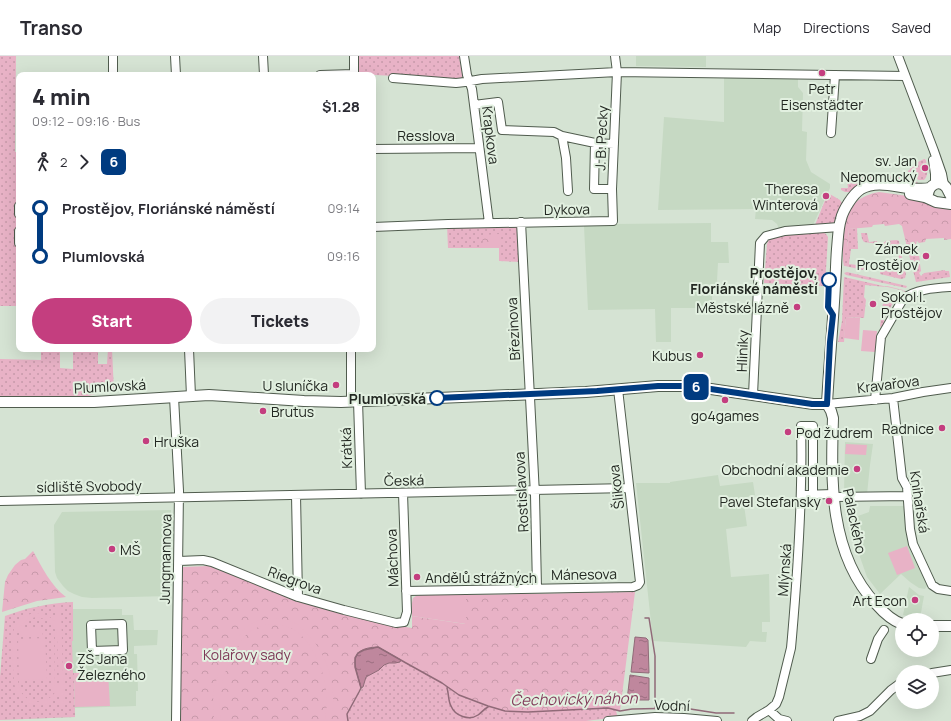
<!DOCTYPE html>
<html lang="en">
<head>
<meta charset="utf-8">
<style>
  body { margin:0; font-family:Manrope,sans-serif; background:#f2f2f3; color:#2b2b33; height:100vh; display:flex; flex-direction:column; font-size:15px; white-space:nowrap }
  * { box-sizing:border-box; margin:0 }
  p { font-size:13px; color:#7c7c81 }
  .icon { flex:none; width:22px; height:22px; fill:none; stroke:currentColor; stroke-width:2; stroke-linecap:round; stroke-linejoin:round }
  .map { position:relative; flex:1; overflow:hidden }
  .sheet { position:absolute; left:16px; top:16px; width:360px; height:280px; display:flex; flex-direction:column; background:#fff; border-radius:8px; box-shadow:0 4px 16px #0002 }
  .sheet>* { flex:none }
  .badge { padding:0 8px; border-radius:6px; font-size:14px; line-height:26px }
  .controls { position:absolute; left:895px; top:557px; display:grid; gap:8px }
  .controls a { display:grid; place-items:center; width:44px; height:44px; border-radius:50%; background:#fff; box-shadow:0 4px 16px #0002; font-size:20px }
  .map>.badge { position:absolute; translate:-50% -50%; box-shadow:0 0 0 2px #fff }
  .legs { display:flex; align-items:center; gap:6px; height:44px; padding:0 16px; font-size:13px }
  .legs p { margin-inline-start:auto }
  .summary { display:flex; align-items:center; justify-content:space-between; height:68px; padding:0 16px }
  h1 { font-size:22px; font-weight:800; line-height:30px }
  .button { display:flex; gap:8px; margin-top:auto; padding:8px 16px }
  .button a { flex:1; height:46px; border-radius:24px; background:#c43e7f; color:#fff; font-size:16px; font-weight:800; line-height:46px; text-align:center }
  .button a+a { background:#f2f2f3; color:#2b2b33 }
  ul { padding:0 16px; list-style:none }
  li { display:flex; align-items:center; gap:14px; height:48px; font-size:15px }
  li i { display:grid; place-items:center; width:6px; height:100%; margin:0 5px; background:currentColor }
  li i::after { content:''; width:10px; height:10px; margin:-5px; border:3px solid; border-radius:50%; background:#fff }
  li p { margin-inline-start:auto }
  li:first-child i { background:linear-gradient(#0000 50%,currentColor 0) }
  li:last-child i { background:linear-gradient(currentColor 50%,#0000 0) }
  header { display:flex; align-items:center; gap:24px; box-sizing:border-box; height:56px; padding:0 20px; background:#fff; border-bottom:1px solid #e1e1e2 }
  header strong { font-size:19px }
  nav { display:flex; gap:22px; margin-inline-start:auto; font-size:14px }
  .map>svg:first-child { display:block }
  .built { fill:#c6d9c3 }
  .grass { fill:url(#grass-dots) }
  .park { fill:url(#park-crowns) }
  .garden { fill:#e8b2c6; fill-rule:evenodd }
  .water { fill:url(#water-ripples); stroke:#906a78 }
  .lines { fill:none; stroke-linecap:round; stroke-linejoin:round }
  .stream { stroke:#906a78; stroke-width:1.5 }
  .minor-casing { stroke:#505c4e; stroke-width:10 }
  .major-casing { stroke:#505c4e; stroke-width:12 }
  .minor { stroke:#fff; stroke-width:8 }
  .major { stroke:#fff; stroke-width:10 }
  .line-1-casing { stroke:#fff; stroke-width:9 }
  .line-1 { stroke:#003b80; stroke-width:6 }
  .poi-dot { fill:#c43e7f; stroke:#e2f0e0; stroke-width:1.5 }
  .stop-1-dot { fill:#fff; stroke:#003b80; stroke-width:2 }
  .labels { text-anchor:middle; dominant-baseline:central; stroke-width:4; stroke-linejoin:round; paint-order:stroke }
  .poi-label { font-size:14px; fill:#232822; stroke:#e2f0e0; text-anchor:end }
  .street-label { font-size:14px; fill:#232822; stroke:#e2f0e0 }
  .stop-label { font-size:14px; font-weight:bold; fill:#232822; stroke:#e2f0e0; text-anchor:end }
  .park-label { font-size:14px; fill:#7e3756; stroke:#e2f0e0 }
  .water-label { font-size:15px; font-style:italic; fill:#833c5b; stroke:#e2f0e0 }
</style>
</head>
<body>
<header>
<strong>Transo</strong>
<nav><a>Map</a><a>Directions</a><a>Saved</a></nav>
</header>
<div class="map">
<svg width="951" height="665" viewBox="0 0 951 665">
  <defs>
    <pattern id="grass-dots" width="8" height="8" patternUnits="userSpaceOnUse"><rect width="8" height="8" fill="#e8b2c6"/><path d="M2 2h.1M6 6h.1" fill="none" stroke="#c799aa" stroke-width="1.8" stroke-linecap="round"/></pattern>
    <pattern id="park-crowns" width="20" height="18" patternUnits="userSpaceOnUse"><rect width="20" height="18" fill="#e8b2c6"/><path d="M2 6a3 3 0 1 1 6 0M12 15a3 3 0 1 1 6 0" fill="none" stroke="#c799aa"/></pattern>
    <pattern id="water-ripples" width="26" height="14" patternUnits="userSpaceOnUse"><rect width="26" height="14" fill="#bf879d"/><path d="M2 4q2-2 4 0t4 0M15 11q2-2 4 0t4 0" fill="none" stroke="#9b6e80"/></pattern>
  </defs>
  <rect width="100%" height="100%" fill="#d5e3d3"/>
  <path class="built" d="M636,0h70v11l-70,-1z
    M724,21l74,2v8l5,6 -1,38 5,1 -1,28 5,12 19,12v4l-17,37 -34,4 -2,-5 -5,-4 -17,-1 1,-10 -98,1 6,-93 60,5z
    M711,167v19h17l1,21h-11l-1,18 -5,10v17h-41v34h-15l-1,-33 -67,1 -4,-84 30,-2z
    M845,386l28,2 -3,21 -3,29h-23z
    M718,419l2,11 33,-4 2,13 -12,3 4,28 -21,3 5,48 38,-3 1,48h-8v10h5l-1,10 -16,-1 -4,6 -93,-6 -17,-158h34v-1z
    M870,450h35l23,78 -3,5 -6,-1 -9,-6 -9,-8 -21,20 -13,-17 -20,-57 22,-8z
    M171,454l-2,86 -77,2 -10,-1 -8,-3 -6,-3 -5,-5 -6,-8 -2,-6 -1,-47 8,-13z
    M909,531l10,8 5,1 -4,22 -17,-3z
    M73,546v7h49v6h11l1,15h24l-1,15 -23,1v8h3l1,37h-2v15l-61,2v9l-75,3 25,-111 23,-4z"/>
  <path class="grass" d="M0,0h16l-1,96h4v154h-19z
    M358,0h101l4,24 -105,-6z
    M924,103h1l1,2c1,6 3,14 -2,19h-5l-11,-6v-3l10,-9z
    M901,119l16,7 1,1v4l-10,-1 -59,6h-4l-4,-2v-2h7l-1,-8h-3v-2z
    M828,137l12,7 2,3v4l-7,15 -3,1 -17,2z
    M521,166l2,40 -24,-1v-13h-51l-1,-23z
    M857,172l1,21h-7l-2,15 16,2 -2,4 -18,-4h-1l-1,-5v-13h4l2,-19z
    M821,175l5,3 2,3 -3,49 -61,-3 3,-39 2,-5 6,-3z
    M861,177h6l2,9 8,-1v1h8v-1l12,-1 2,1 1,6 -36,-5 -2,-3z
    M917,185l-1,3 1,1 3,16 -2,1v2h2l1,7 -2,2 2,3 3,-3 21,-3v1h4l1,6 -34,5 -10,-39z
    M899,198h2l5,20 -1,4 -4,1 -21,-5 1,-6 16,2z
    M847,216l60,14 -1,2 -60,-13 -2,-2z
    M844,221l61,14v2l-2,-3 -16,-4 -1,1 -21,-2 -1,12 2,3 -2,18 -18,-1 -2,25h-6l4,-21z
    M885,244h7l1,3 -9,16 1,6 -3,3 -2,-2 3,-23z
    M41,293h19v19l13,1v-20h25v15h9l1,-15h4l2,43 -16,1 -19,6 -79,-1v-39l41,1z
    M73,546v39h-1l1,32h1l1,44 -75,3v-43l5,-61c22,-8 44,-13 68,-14z
    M401,604l41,23 17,12 29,11 17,5 23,1 82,-4 6,2 1,5h9v1l-40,5h-238l-1,-7 15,-26h1l3,-11 13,-7 5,-5 5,-2h6l5,-1z"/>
  <path class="park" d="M879,136l7,1 29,4 36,9v33l-7,1v-2l-18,1 -1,3 -6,1 -2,-2 -11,2 -4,-17 -3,-2 -14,2 -1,-2 -11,1 -1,2 -23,2 -2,19h-4c2,-29 3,-50 36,-56z
    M499,178v13h-16l-1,-12z
    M33,495c9,16 18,35 33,46l-29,4 -35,11 3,-30 3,-7 7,-10 6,-5 4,-1z
    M209,510l89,35 83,22 31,5v-12l53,8 1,-29 169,-3 -15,119 -12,-3 -80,4 -23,-1 -17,-5 -29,-11 -24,-16 -57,-32 -11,1 -12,19 6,21 -2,4 -12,22 1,7h-170l3,-148 2,-6z"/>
  <path class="garden" d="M846,261l14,1 -1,22 -15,-2z
    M863,274l14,1 -2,21 -14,-1z
    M846,388l21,1 -1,10 -21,-1z
    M907,490l8,22 -18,7 -9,-22z
    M420,539h46v29l-54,-8v-13l1,-5 3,-2z
    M57,553h4l3,99 -4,1 -1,-14c-6,7 -14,12 -24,10 -9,-1 -16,-7 -19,-14 -3,-7 -5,-54 -2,-62 2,-5 6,-9 10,-12 12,-8 24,-3 33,6zM36,561c11,1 19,8 21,19l2,45c-1,20 -27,29 -38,11 -5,-8 -5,-48 -4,-59 3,-9 9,-14 19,-16z
    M273,562c9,1 16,2 24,6 4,2 6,6 9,9 19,17 29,47 27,73 0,5 -2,10 -3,15h-5c1,-8 2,-16 2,-24 -2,-29 -19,-73 -53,-73 -10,0 -21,4 -28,11 -7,8 -12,17 -16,26 -9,19 -13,39 -9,60h-7l-1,-28 6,-23 9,-21 18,-22 11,-6z
    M21,571h21l1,10h-22z
    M51,576h3l1,55h-3z
    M45,582l2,41 -28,1 -1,-41z
    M108,616l2,34 -35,1 -1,-34z"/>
  <path class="water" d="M635,581l11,1 2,2 1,33 -18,-1z
    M378,591l23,13 -1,2 -5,1h-6l-5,2 -5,5 -13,7 -3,10 -2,1c-5,-21 -16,-40 17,-41z
    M630,619l19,3v22h-22z"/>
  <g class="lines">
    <path class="stream" d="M645,562h4l6,38v53
      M447,632c2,6 1,13 4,18 4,10 18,15 27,9 3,-2 6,-6 10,-8
      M348,665l-1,-7 12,-22 2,-4 -6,-21v-9l3,-5 6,-3 9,-2 5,-1 28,16 36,20 17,12 29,11 17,5 23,1 80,-4 12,3 12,-2 52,-1 32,5h18"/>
    <defs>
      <path id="minor" d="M113,0v19
        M175,0l1,19
        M263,0l1,19
        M464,0l3,19 5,14 17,134
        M898,0l36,95 8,23 2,11
        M320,19l34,-1
        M354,19v-19
        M393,22l63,5 9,-1 17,-3 135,-7 288,4
        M474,49l24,-3 4,28 52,2 8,4 4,22 2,33
        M831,77l4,-58
        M562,80l33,7 19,1
        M595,87l-1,46h18
        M373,93l106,-1
        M933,104l2,14v10
        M19,150v8
        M521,166l14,273 2,93
        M373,171l75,-3 165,-3 -1,-32 5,-117 -2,-16
        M19,187v-12
        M189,293l2,47
        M753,339l7,-152 6,-7 19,-5 54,-4
        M174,341l5,94 -3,230
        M893,342l9,80 5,9 3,42 3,15 19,41 6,4 13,2
        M875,344l6,-63 22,-38c12,-10 33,-11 48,-12
        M351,345v-52
        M358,345l3,93
        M827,348l66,-6 30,-6 28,-4
        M296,439l2,102
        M801,439l32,-1
        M834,441l74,-1
        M0,445l629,-13
        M179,505l24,-1 9,2 86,35 46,13 52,13 8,-1 3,-10 -4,-119
        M406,535l227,-4 5,-2 2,-3 -22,-193
        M122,568l1,26 -31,1 -1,-26z
        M871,603l7,-20 6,-9
        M932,617l19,-3
        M769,654l7,-6 3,-7 12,-49 1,-11c6,-70 11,-141 9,-211h12v69
        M608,665l47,-4 29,1 33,3
        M752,665l5,-4 12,-7 10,9 8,2
        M838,665l22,-5 10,-5 21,-21 11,-8"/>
      <path id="major" d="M910,138l15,3 11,5 15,2
        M928,138c1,-9 11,-15 18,-7 2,3 3,6 5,9
        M0,346h94l115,-7 95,6 37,1 245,-10 72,-6h24l22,2 109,16h14
        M902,568c-11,-4 -19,-12 -26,-20 -47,-50 -45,-123 -43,-186l-2,-7 -4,-7c2,-39 6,-79 8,-119 1,-12 1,-24 2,-36 1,-10 1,-21 4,-30 2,-9 12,-25 20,-30 20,-12 47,4 69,-1
        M932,570h19"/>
    </defs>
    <use href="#minor" class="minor-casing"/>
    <use href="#major" class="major-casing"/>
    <use href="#minor" class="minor"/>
    <use href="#major" class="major"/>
  </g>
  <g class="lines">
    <defs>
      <path id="line-1" d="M437,342l160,-7 61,-5h24l22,2 108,16h15l3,-62 3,-27 -5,-8 1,-27"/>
    </defs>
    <use href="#line-1" class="line-1-casing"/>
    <use href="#line-1" class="line-1"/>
  </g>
  <g class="poi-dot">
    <circle cx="822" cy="17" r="4"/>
    <circle cx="925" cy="112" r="4"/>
    <circle cx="826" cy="140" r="4"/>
    <circle cx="926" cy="200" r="4"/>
    <circle cx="873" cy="248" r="4"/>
    <circle cx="797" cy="251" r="4"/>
    <circle cx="700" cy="299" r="4"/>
    <circle cx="336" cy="329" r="4"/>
    <circle cx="725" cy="344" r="4"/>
    <circle cx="263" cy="355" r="4"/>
    <circle cx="942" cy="372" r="4"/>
    <circle cx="788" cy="376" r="4"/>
    <circle cx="146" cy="385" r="4"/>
    <circle cx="857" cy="413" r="4"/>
    <circle cx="829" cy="445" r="4"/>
    <circle cx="112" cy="493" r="4"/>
    <circle cx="417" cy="521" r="4"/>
    <circle cx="915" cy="544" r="4"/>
    <circle cx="69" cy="610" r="4"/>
  </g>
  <g class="stop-1-dot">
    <circle cx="829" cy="224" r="7"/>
    <circle cx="437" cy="342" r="7"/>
  </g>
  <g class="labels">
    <g class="poi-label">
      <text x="822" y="32" text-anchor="middle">Petr<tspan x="822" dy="16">Eisenstädter</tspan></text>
      <text x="917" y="104">sv. Jan<tspan x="917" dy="16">Nepomucký</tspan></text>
      <text x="818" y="132">Theresa<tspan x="818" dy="16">Winterová</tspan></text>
      <text x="918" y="192">Zámek<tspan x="918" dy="16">Prostějov</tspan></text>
      <text x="881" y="240" text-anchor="start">Sokol I.<tspan x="881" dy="16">Prostějov</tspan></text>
      <text x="789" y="251">Městské lázně</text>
      <text x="692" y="299">Kubus</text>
      <text x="328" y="329">U sluníčka</text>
      <text x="271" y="355" text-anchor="start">Brutus</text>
      <text x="725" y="359" text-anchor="middle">go4games</text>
      <text x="934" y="372">Radnice</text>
      <text x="796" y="376" text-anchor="start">Pod žudrem</text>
      <text x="154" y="385" text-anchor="start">Hruška</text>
      <text x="849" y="413">Obchodní akademie</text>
      <text x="821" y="445">Pavel Stefansky</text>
      <text x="120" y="493" text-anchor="start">MŠ</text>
      <text x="425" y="521" text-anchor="start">Andělů strážných</text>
      <text x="907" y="544">Art Econ</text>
      <text x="77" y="602" text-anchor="start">ZŠ Jana<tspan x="77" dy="16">Železného</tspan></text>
    </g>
    <g class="street-label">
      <text x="426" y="79">Resslova</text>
      <text transform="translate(491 79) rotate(83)">Krapkova</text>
      <text transform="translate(601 82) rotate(-88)">J. B. Pecky</text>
      <text transform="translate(567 153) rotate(-1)">Dykova</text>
      <text transform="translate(513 273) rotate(-93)">Březinova</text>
      <text transform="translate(742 295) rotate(-88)">Hliníky</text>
      <text transform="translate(888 328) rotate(-7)">Kravařova</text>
      <text transform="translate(110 330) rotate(-3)">Plumlovská</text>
      <text transform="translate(346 392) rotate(-92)">Krátká</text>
      <text transform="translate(404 424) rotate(-1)">Česká</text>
      <text transform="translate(89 430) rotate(-1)">sídliště Svobody</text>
      <text transform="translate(616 431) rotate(-97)">Šlikova</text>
      <text transform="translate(521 436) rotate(-93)">Rostislavova</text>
      <text transform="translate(920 446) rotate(81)">Knihařská</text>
      <text transform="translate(855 465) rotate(78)">Palackého</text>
      <text transform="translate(392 502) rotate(-92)">Máchova</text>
      <text transform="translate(165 503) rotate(-89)">Jungmannova</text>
      <text transform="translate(784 514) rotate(-86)">Mlýnská</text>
      <text transform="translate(584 518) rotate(-1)">Mánesova</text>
      <text transform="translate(295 524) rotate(20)">Riegrova</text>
      <text transform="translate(672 649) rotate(2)">Vodní</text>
    </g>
    <g class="stop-label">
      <text x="818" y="216">Prostějov,<tspan x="818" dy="16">Floriánské náměstí</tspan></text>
      <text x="426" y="342">Plumlovská</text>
    </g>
    <g class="park-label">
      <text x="247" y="598">Kolářovy sady</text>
    </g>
    <g class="water-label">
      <text transform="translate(574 643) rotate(-1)">Čechovický náhon</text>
    </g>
  </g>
</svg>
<div class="controls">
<a><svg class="icon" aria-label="locate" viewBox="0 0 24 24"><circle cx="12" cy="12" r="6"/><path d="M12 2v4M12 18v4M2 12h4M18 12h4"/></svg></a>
<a><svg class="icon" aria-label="layers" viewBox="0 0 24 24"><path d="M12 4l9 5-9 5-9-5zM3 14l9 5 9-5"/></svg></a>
</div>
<b class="badge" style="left:696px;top:331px;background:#003b80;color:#fff">6</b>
<section class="sheet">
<div class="summary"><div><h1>4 min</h1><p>09:12 – 09:16 · Bus</p></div><b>$1.28</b></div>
<div class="legs"><svg class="icon" aria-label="walk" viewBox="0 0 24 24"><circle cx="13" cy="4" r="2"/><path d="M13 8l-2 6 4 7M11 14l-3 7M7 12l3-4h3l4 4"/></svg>2<svg class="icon" aria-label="forward" viewBox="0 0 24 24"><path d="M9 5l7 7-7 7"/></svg><b class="badge" style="background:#003b80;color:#fff">6</b></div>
<ul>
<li><i style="color:#003b80"></i><b>Prostějov, Floriánské náměstí</b><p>09:14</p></li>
<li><i style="color:#003b80"></i><b>Plumlovská</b><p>09:16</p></li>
</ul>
<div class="button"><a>Start</a><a>Tickets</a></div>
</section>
</div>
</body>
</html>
